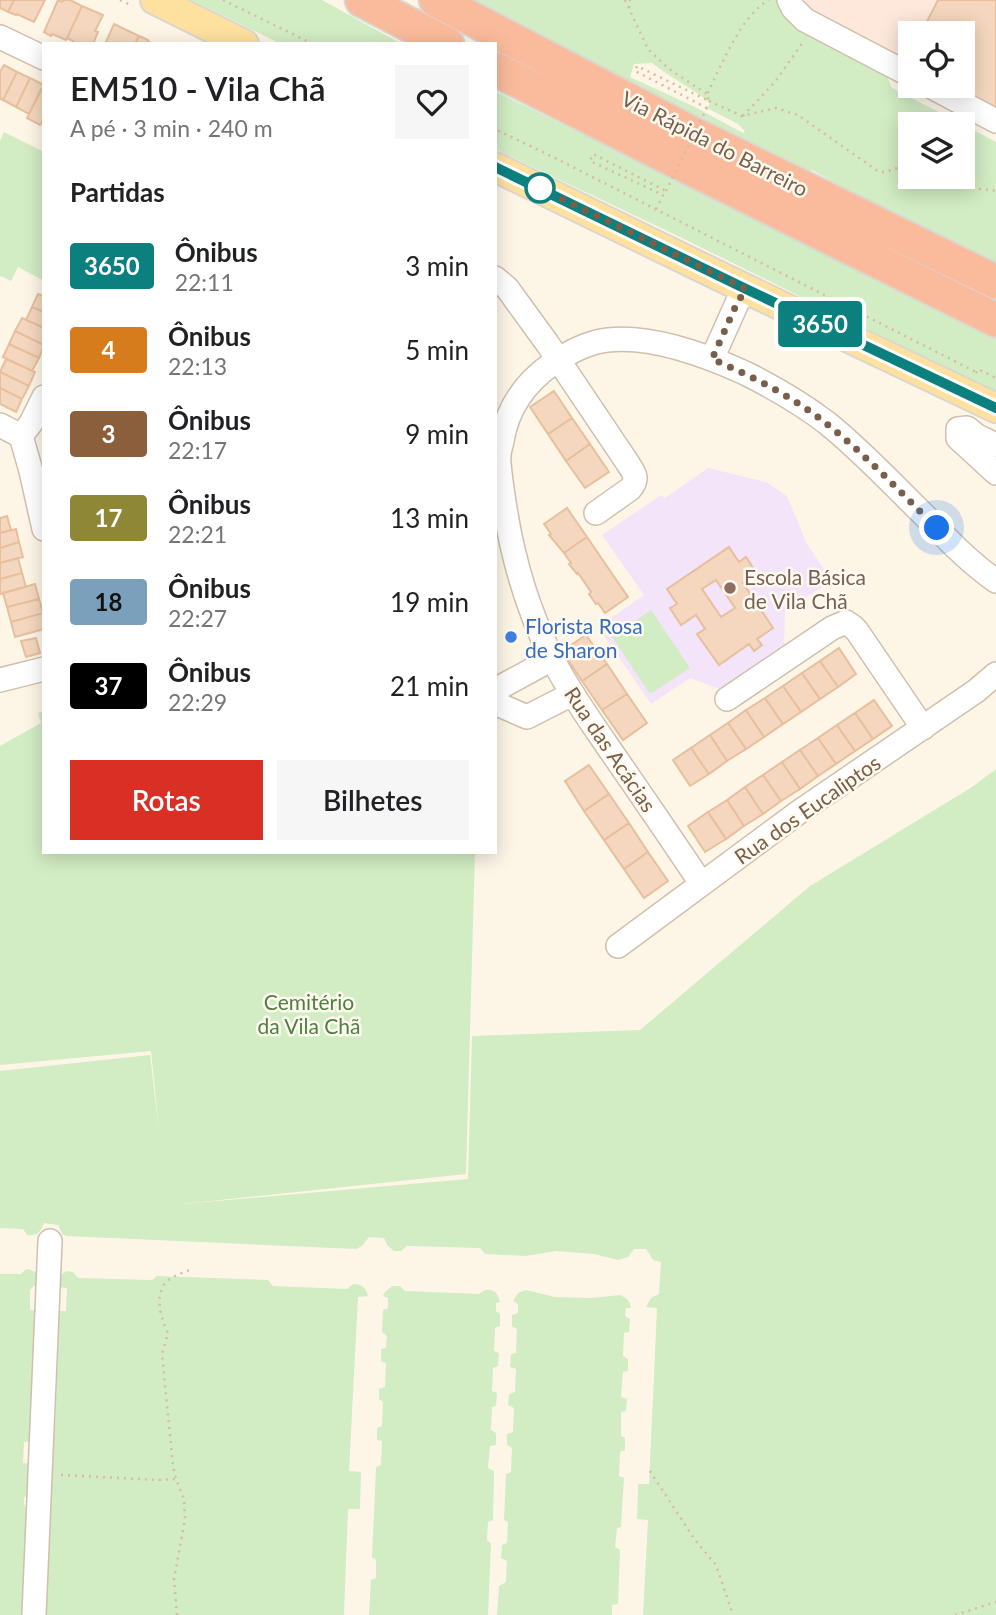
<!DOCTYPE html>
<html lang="pt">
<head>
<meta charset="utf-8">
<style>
  body { margin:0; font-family:Lato,sans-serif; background:#f6f6f6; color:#202124; height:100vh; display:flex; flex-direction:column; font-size:26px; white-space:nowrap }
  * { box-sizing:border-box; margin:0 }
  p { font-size:23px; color:#757577 }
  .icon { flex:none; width:38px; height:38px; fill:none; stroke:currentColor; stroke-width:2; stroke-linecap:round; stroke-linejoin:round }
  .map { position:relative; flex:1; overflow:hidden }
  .sheet { position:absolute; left:42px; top:42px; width:455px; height:812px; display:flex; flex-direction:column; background:#fff; border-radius:0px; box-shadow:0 4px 18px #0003 }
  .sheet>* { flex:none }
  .badge { padding:0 14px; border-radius:5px; font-size:24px; line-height:46px }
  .tools { position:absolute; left:898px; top:21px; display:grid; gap:14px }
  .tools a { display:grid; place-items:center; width:77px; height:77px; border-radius:0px; background:#fff; box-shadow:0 4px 18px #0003; font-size:35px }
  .you { position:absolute; width:35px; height:35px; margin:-18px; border:5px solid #fff; border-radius:50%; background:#1a73e8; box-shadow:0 0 0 10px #1a73e833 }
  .map>.badge { position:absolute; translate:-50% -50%; box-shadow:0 0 0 4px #fff }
  h2 { padding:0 28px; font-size:26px; line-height:63px }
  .round { display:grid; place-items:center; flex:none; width:74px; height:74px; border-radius:0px; background:#f6f6f6 }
  .headline { display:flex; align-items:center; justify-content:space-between; height:119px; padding:0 28px }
  h1 { font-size:33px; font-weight:600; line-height:52px }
  .primary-button { display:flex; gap:14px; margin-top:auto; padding:14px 28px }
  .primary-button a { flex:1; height:80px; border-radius:0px; background:#d93025; color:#fff; font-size:28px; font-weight:600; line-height:80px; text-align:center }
  .primary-button a+a { background:#f6f6f6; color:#202124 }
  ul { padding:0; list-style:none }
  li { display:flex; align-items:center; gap:21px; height:84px; padding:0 28px }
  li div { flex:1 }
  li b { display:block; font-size:26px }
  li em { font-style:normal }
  li .badge { min-width:77px; font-weight:700; text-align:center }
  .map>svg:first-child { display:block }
  .commercial { fill:#fee8db }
  .education { fill:#f3e4fa }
  .green { fill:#d2ecc4; fill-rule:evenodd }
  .building { fill:#f4d7be; stroke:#e7bf9d; stroke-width:2; fill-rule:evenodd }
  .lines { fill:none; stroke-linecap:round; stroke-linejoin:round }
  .minor-casing { stroke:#d0bfac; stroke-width:26 }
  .major-casing { stroke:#dcd5d0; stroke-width:32 }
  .highway-casing { stroke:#dcd5d0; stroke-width:37 }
  .path { stroke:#d9bba0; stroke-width:2.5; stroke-dasharray:2 5; stroke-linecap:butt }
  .minor { stroke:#fff; stroke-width:23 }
  .major { stroke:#fee19e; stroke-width:28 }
  .highway { stroke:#fabb9c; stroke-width:33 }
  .path-bridge { stroke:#d9bba0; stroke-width:2.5; stroke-dasharray:2 5; stroke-linecap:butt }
  .line-casing { stroke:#fff; stroke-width:16 }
  .line { stroke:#0c807e; stroke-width:10 }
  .walk { stroke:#795e4a; stroke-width:7; stroke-dasharray:0 12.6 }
  .stop-dot { fill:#fff; stroke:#0c807e; stroke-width:3.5 }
  .education-dot { fill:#8d6e63; stroke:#fffaef; stroke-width:2.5 }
  .shop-dot { fill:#3f7fe0; stroke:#fffaef; stroke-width:2.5 }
  .labels { text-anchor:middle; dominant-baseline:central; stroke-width:5; stroke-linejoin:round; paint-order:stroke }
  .street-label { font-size:21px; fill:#795e4a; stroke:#fffaef }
  .education-label { font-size:21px; fill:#785e54; stroke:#fffaef; text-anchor:start }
  .shop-label { font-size:21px; fill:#366cbe; stroke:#fffaef; text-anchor:start }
  .park-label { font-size:21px; fill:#4e7f41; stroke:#fffaef }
</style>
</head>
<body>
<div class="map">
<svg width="996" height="1615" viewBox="0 0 996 1615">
  <rect width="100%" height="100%" fill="#fdf6e7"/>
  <path class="commercial" d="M795,0h201v114l-55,-28h21v-53h-52v37l-102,-53z"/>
  <path class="education" d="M708,468l58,14 21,14 20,48 25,37 -47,30 -1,38 -62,41 -32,-12 -39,26 -53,-77 46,-32 -42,-60 59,-40 4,3z"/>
  <path class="green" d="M191,0h131l80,44h-121z
    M449,0h333l101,68 9,20 70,36h-52v53h52v-53l34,18v126l-168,-83 2,-5 -18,-10 -5,5zM652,63c19,15 40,25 58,40l-3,5 31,16 7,7 -2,2 -48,-26 -65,-30 4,-13z
    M495,91l501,246v56l-312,-154 -189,-90z
    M4,132l40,20v129l-26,-14 -7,14 -10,-5 -1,1v-136z
    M651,610l39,58 -40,26 -38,-57z
    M44,711v141h431l-9,322 -284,30 286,-25 4,-143 168,-6 170,-144 162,-99 24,-18v846h-353l5,-95 -11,-1 1,-35h11l8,-176 -11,-1 5,-9 8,-4 2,-32 -8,-2 -7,-11h-12l-6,8 -10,3 -24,-6 -38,-3 -30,5 -41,-2 -5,-6 -73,-2 -6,5h-7l-7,-6 -3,-7 -15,-1 -7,9 -6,3 -289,-13 -5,-2 -4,-9 -14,-2c-3,9 -7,13 -17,12l-4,-6 -23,-1v-157l150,-16 10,84 -9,-88 -151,14v-319l41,-23 -3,-10z
    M28,1269l10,4 3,12 -7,1 -4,4v20h10l-5,12 -4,102 4,17 -11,1 -1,21 11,1 -6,30 -4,4v6l4,9 -3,30 -3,72h-22v-341h21l4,-4z
    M67,1271l6,1 5,6 74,2 5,-4 111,4 5,6 74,3 6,-5c9,0 13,4 15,12l-10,1 -9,174 12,1 -1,37h-12l-4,106h-302l8,-183 5,-5 4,-105 -4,-5v-6h11l1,-23 -11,-1 3,-11z
    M392,1286h8l5,5 74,3c9,-8 19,-4 21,8l-4,1v8l4,3v12l-5,2 -1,23 5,2 -1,13 -5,2 -1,23 5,2 -1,13 -4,1 -1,23 5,3v12l-6,1 -2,22 6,3 -1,49 -5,2 -1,18 4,4 -3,71h-119l2,-35 5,-2v-18l-4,-3 4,-90 5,-2 1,-24 -5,-1v-12l5,-2 1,-24 -4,-3v-10l6,-2 1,-24 -5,-2v-12l5,-1 1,-12 -5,-4 1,-22 5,-2v-10l-5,-2 2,-4z
    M526,1290l29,7 36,1 29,-3c7,3 10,6 11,13h-5l-1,8 5,3 -1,13 -5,1 -1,23 5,3v12l-5,1 -2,25 6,2 -1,12 -5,1v24l4,2v12l-5,2 -1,24 5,2 -3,49 -4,1 -2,19 5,3 -2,54 -6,1v10h-115l2,-29 7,-4 1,-21 -6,-3 1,-13 5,-2 1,-21 -4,-2 2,-46 5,-2 1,-24 -5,-3v-11l6,-2 1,-24 -6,-3 1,-11 6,-2 1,-23 -6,-2 1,-13 5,-1 1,-24 -5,-3v-11l6,-2v-9l-5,-3 5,-8z"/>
  <path class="building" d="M0,0h14l-6,12 -8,-4z
    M14,0h31l-11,22 -17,-8 -1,1 -8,-3z
    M58,0l4,2 1,-2h7l12,6 -16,34 -14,-6 -1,2 -7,-4z
    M938,0h58v110l-47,-24h13v-53h-41z
    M82,6l21,9 -8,16 3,1 -5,12h-18l-3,-1 1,-2 -6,-3z
    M114,24l25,12 -4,8h-30z
    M139,36l9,4v1l5,3h-18z
    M4,65l13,7 -14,28 -3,-1v-27z
    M17,72l13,6 -14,29 -13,-7z
    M30,78l14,7 -15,29 -13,-7z
    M41,89l3,1v28l-4,7 -13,-7z
    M38,294l6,2v16l-12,-5z
    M32,307l12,5v16l-18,-8z
    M22,318l22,10v17l-29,-14z
    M15,331l29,14 -5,13 -30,-14z
    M9,344l30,14 -7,13 -29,-14z
    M6,359l29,13 -6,14 -29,-14z
    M0,372l29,14 -7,13 -22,-11z
    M0,388l22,11 -6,13 -16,-8z
    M554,391l18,27 -24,16 -18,-27z
    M572,418l18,26 -24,17 -18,-27z
    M590,444l19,28 -24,16 -19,-27z
    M567,508l20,29 -23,16 -15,-18 2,-1 -7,-10z
    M7,516l4,14 -11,3v-15z
    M16,529l3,13 -19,6v-15z
    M587,537l41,60 -23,16 -7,-10 -2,1 -7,-10 2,-2 -13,-19 -1,1 -8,-10 2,-1 -7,-10z
    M19,542l4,15 -23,6v-15z
    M729,547l10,15 7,-5 11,17 -14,9 30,45 -16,11 5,6 -8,6 -5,-7 -30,21 -22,-31 8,-5 -9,-14 -15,10 -11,-17 7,-4 -10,-15zM716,580l19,28 -14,9 -19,-28z
    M18,558l4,15 -22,6v-16z
    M22,573l4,14 -26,7v-15z
    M35,584l4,15 -32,8 -4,-14z
    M39,599l4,14 -32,9 -4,-15z
    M43,613l1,16 -29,8 -4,-15z
    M586,635l21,29 -25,17 -20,-30z
    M36,638l4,15 -14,4 -5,-16z
    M839,648l17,26 -18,13 -18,-26z
    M820,661l18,26 -18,12 -18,-26z
    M607,664l20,30 -25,16 -20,-29z
    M802,673l18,26 -19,13 -18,-26z
    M783,686l18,26 -18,12 -18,-26z
    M627,694l20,29 -24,17 -21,-30z
    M765,698l18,26 -19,13 -18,-27z
    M874,700l18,26 -19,13 -18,-26z
    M746,710l18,27 -18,12 -18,-26z
    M855,713l18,26 -18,12 -18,-26z
    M728,723l18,26 -19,12 -17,-26z
    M837,725l18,26 -19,13 -18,-26z
    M710,735l17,26 -18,13 -18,-26z
    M818,738l18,26 -18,12 -18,-26z
    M691,748l18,26 -19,12 -17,-26z
    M800,750l18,26 -18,13 -18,-27z
    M782,762l18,27 -19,12 -18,-26z
    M589,765l20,29 -25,17 -19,-30z
    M763,775l18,26 -18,13 -18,-27z
    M745,787l18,27 -19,12 -17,-26z
    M609,794l20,29 -25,17 -20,-29z
    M727,800l17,26 -18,13 -18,-27z
    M708,812l18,27 -21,13 -17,-26z
    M629,823l19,29 -24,17 -20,-29z
    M648,852l20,29 -24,17 -20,-29z"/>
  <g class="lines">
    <defs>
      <path id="minor" d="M789,0l4,8 12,12 105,55
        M0,37l44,21
        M930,86l66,35
        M495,278l12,10 40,55 80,119c6,10 13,16 3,27l-34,24
        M712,359l25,-56 9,-14
        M0,425l21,11 10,35 13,58
        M21,436l10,-13 13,-26
        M996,445l-19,-9 -10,-8 -9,1v9l38,35
        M0,680l44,-11
        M495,690l57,-31
        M727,699l105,-71 14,-6 6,4 5,5 66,97
        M495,703l32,14 45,-23
        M701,883c-31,-46 -63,-93 -95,-139 -19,-28 -39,-56 -54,-86 -25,-49 -40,-102 -48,-156 -2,-13 -4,-26 -5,-39 -1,-7 1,-15 3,-22 5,-33 24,-59 51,-78 12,-8 26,-16 40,-20 46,-13 110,11 152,30 28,14 57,31 82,50 35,28 66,62 98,93 22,23 45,47 71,65
        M618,946l181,-134 177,-121 20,-17
        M34,1615l16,-374"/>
      <path id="major" d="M155,0l89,44
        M495,167l251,122 250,119"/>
      <path id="highway" d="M362,0l85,44
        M436,0l251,131 309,151
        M495,69l163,83 338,168"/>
    </defs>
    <use href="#minor" class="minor-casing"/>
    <use href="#major" class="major-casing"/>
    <use href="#highway" class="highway-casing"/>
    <path class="path" d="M120,0l13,6
      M223,0l90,44
      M625,0l23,49 21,20 38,25
      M629,8l1,-8
      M709,101l33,15 34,-8 22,7 81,57c13,0 19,-6 31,-7
      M707,108l-72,-37 2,-5 72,35 -2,-7c14,-28 35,-80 62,-94
      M743,116l32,-34 28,-40
      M495,138l4,-7 54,26 423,215
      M926,177l13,9h21l36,5
      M656,209l7,-14 -73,-34 3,-7 73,37
      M976,373l2,-4 18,9
      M650,1471l45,69 21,25 17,50
      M61,1475l98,5 17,-1
      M177,1615l-3,-36 11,-60 -1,-20 -8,-20 -3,-13 -11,-112 6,-21c-8,-16 -15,-43 2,-54 7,-5 15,-7 22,-10
      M955,1615l41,-13"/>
    <use href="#minor" class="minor"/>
    <use href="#major" class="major"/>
    <use href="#highway" class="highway"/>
    <path class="path-bridge" d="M666,191l41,-83"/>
  </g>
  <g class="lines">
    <defs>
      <path id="line" d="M495,167l251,122 250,119"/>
    </defs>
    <use href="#line" class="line-casing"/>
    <use href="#line" class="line"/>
    <path class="walk" d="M540,188l206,101 -9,14 -25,56c41,18 82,38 116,66 39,31 73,68 109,103"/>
  </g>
  <circle class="stop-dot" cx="540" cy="188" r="14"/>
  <circle class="education-dot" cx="730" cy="588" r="7"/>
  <circle class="shop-dot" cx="511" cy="637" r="7"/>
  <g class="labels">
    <g class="street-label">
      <text transform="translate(715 143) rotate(27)">Via Rápida do Barreiro</text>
      <text transform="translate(611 749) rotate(56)">Rua das Acácias</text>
      <text transform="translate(807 809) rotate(-35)">Rua dos Eucaliptos</text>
    </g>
    <g class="education-label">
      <text x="744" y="576">Escola Básica<tspan x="744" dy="24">de Vila Chã</tspan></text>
    </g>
    <g class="shop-label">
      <text x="525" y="625">Florista Rosa<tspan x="525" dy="24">de Sharon</tspan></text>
    </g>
    <g class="park-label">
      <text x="309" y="1001">Cemitério<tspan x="309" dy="24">da Vila Chã</tspan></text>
    </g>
  </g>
</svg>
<div class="tools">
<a><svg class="icon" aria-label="locate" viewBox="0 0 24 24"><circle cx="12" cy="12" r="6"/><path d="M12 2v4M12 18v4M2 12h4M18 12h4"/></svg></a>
<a><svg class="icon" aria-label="layers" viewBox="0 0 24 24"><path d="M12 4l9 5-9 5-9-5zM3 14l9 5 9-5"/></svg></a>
</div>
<div class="you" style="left:937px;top:528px"></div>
<b class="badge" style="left:820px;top:324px;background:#0c807e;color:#fff">3650</b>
<section class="sheet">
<div class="headline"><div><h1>EM510 - Vila Chã</h1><p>A pé · 3 min · 240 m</p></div><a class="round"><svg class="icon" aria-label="heart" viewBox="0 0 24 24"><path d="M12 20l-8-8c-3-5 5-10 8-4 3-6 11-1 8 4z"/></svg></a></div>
<h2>Partidas</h2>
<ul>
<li><span class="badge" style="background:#0c807e;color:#fff">3650</span><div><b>Ônibus</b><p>22:11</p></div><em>3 min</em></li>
<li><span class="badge" style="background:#d67c1c;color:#fff">4</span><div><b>Ônibus</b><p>22:13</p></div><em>5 min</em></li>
<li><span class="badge" style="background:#8b5e3c;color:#fff">3</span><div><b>Ônibus</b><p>22:17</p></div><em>9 min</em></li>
<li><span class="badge" style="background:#8e8735;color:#fff">17</span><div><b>Ônibus</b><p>22:21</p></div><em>13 min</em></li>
<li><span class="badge" style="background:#7ba0bb;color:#111">18</span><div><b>Ônibus</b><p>22:27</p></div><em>19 min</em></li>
<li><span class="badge" style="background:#000;color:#fff">37</span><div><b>Ônibus</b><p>22:29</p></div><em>21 min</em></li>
</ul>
<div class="primary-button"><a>Rotas</a><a>Bilhetes</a></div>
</section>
</div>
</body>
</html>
